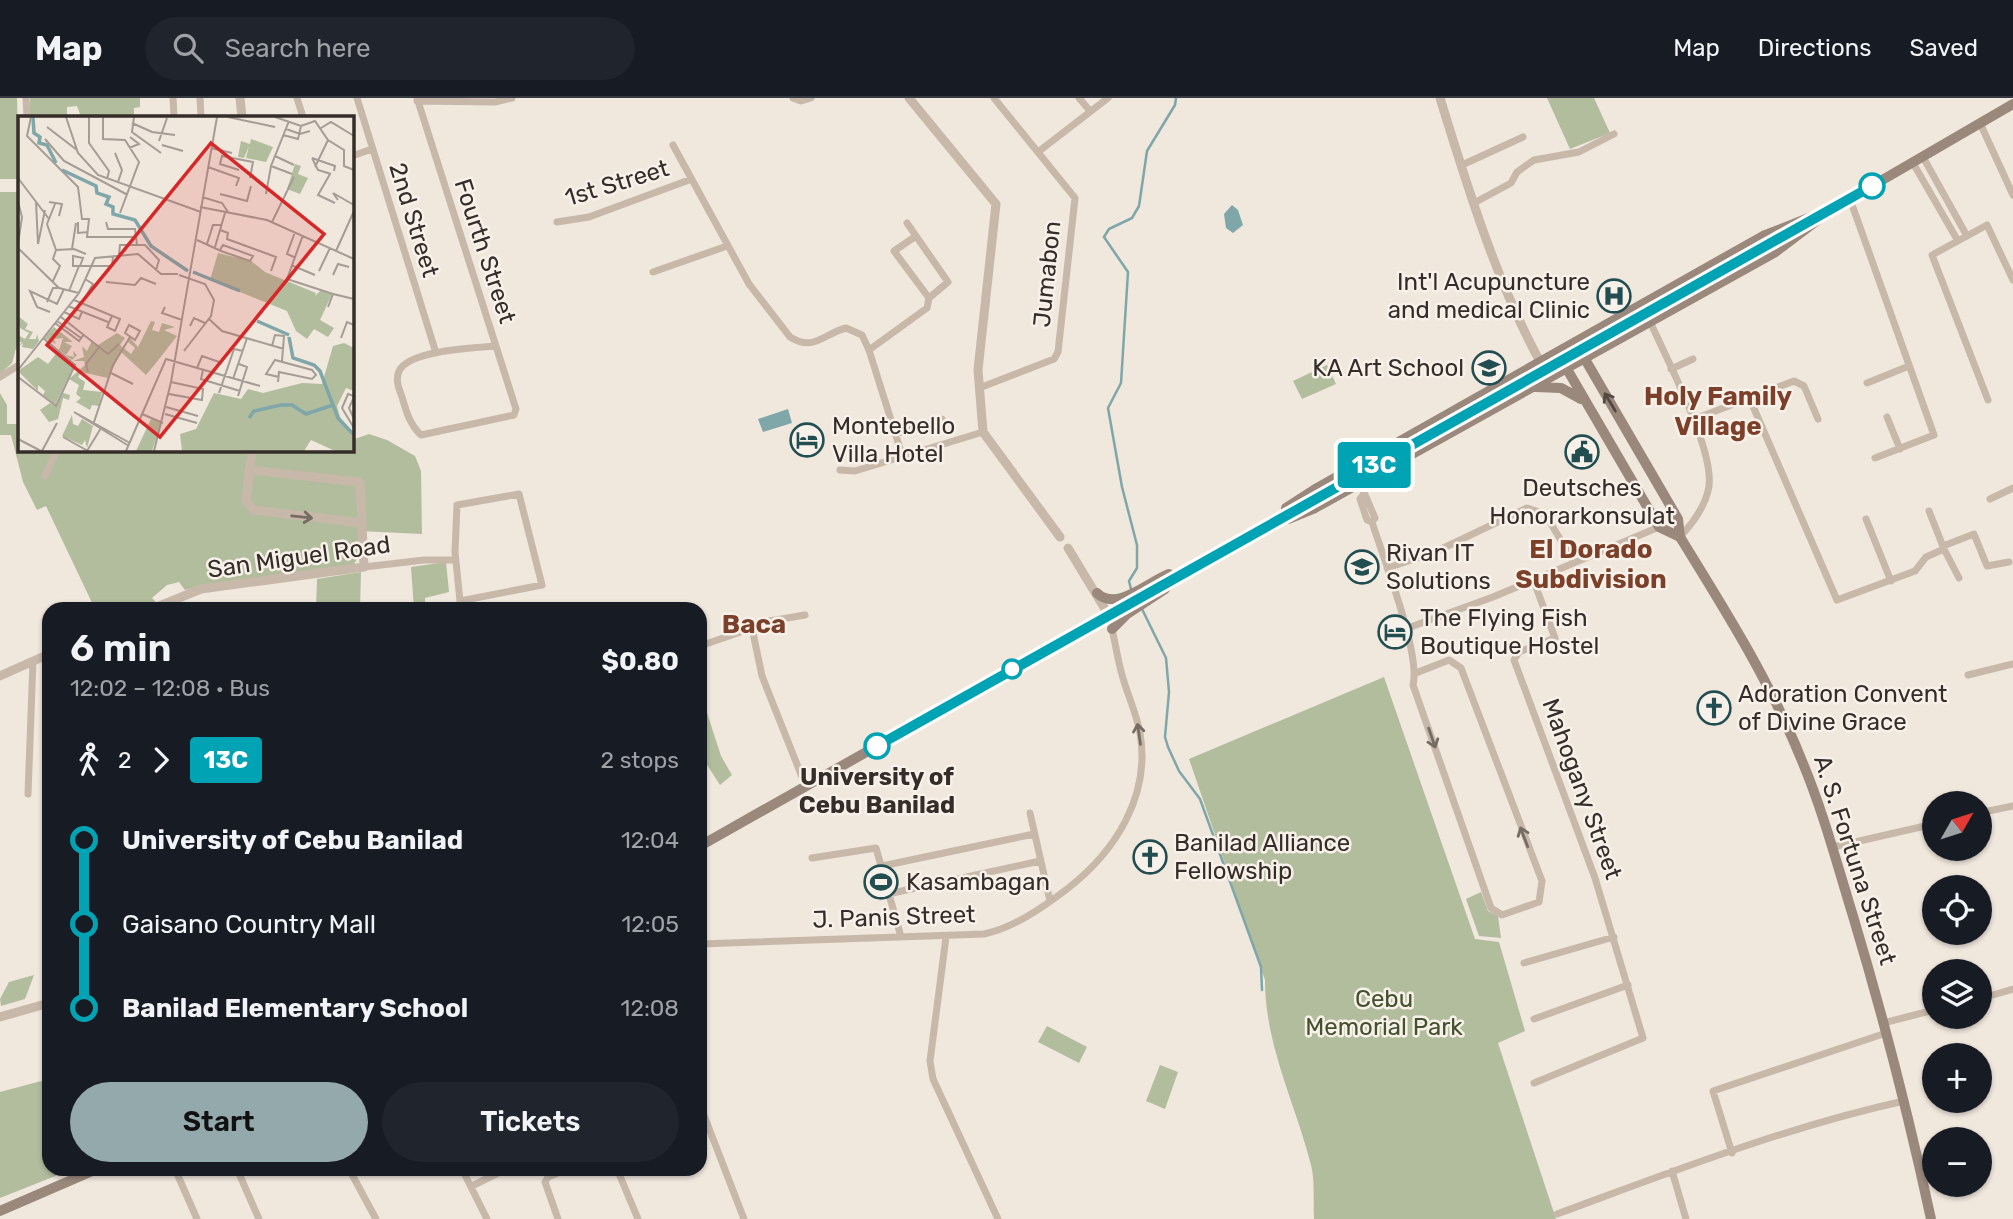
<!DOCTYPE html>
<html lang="en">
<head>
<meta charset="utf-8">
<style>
  body { margin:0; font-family:Rubik,sans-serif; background:#20242c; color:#f1f3f6; height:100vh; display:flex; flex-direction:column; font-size:26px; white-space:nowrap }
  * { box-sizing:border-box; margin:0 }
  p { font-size:23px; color:#9ea1a6 }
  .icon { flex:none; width:38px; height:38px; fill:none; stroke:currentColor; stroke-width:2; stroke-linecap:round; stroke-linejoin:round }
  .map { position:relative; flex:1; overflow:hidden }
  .details { position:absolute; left:42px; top:504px; width:665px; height:574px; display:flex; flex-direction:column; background:#171b24; border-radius:21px; box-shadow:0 2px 5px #0004 }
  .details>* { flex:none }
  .badge { padding:0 14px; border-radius:5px; font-size:24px; line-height:46px }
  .needle { width:46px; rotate:51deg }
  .tools { position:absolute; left:1922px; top:693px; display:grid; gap:14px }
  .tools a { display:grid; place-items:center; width:70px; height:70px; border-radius:50%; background:#171b24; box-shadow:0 2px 5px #0004; font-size:35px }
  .map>.badge { position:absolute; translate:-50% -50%; box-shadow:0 0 0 4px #fff }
  .legs { display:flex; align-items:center; gap:10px; height:77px; padding:0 28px; font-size:23px }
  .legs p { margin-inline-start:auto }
  .overview { display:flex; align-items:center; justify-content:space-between; height:119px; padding:0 28px }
  h1 { font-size:38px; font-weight:600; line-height:52px }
  .button { display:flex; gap:14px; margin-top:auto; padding:14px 28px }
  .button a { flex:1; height:80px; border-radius:42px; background:#94a9ac; color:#111; font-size:28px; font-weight:600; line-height:80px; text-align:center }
  .button a+a { background:#20242c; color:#f1f3f6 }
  ul { padding:0 28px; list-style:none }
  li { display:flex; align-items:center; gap:24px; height:84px; font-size:26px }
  li i { display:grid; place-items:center; width:10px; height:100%; margin:0 9px; background:currentColor }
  li i::after { content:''; width:18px; height:18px; margin:-9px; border:5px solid; border-radius:50%; background:#171b24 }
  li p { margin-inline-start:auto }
  li:first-child i { background:linear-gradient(#0000 50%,currentColor 0) }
  li:last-child i { background:linear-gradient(currentColor 50%,#0000 0) }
  header { display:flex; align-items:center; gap:42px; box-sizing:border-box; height:98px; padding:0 35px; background:#171b24; border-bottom:2px solid #363941 }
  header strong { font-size:33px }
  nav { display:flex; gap:38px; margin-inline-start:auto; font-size:24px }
  .search { width:490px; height:63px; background:#20242c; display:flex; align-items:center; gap:18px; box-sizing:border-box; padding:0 24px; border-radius:38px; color:#9ea1a6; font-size:26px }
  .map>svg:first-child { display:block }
  .green { fill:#b2bd9e }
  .water { fill:#7fa7aa }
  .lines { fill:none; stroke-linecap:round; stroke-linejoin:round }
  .stream { stroke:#7fa7aa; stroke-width:2.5 }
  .minor { stroke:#c7b8aa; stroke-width:7 }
  .tertiary { stroke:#c7b8aa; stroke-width:9 }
  .secondary { stroke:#9a887c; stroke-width:10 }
  .secondary-bridge { stroke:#9a887c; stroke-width:10 }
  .oneway { stroke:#534842 }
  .oneway2 { stroke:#776c63 }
  .line-1-casing { stroke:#fff; stroke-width:16 }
  .line-1 { stroke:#00a3b4; stroke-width:10 }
  .stop-1-dot { fill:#fff; stroke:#00a3b4; stroke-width:3.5 }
  .labels { text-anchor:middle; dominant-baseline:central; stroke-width:5; stroke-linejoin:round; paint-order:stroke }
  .street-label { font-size:24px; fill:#352d29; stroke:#f8f1e9 }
  .poi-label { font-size:24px; fill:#352d29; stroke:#f8f1e9; text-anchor:start }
  .stop-label { font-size:24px; font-weight:bold; fill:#352d29; stroke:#f8f1e9 }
  .park-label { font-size:24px; fill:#43512f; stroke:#f8f1e9 }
  .neighbourhood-label { font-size:26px; font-weight:bold; fill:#7c402a; stroke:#f8f1e9 }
  .inset-river { fill:none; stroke:#7fa7aa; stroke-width:3.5 }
  .inset-road { fill:none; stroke:#a59d95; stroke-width:2 }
  .view { fill:#d62828; fill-opacity:0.15; stroke:#d62828; stroke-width:3.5 }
  .inset-edge { fill:none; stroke:#352d29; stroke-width:3.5 }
</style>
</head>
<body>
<header>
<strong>Map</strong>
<div class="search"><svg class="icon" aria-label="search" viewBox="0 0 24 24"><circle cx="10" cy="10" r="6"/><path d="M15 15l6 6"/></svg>Search here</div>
<nav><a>Map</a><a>Directions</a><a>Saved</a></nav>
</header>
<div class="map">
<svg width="2013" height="1121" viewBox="0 0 2013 1121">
  <rect width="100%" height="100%" fill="#f0e7dd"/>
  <path class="green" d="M0,0h17l2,81h-19z
    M30,0h110v9l-6,1v8l-4,1h-49l-4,-11 -10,1v9l-37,1z
    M1547,0h47l16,35 -40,16z
    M0,94h19v145l-7,26 -12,11z
    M1327,267l9,19 -34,15 -9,-18z
    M0,295l7,12v19h12v26h333v-10l17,-6 18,6 28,16 6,15 1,63 -63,-3 -1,26 -5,9 -145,18 -23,6 -6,-8 -12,3 -15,13 6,6 -13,5h-50l-49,-103 -9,4 -14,-28 -12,-47h-11z
    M446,464l3,30 -24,6 1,11h-12l-3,-42z
    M361,474l-1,37h-44l1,-30z
    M1384,579l91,262 24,3 26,89 -27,12 58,176h-242c-1,-17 1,-38 -3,-54 -16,-63 -46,-119 -46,-185l-76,-221z
    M700,593l21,65 11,19 -12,10 -20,-31z
    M1481,794l7,19 10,5 3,22 -22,-2 -13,-37z
    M34,877l-9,24 -24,7 -1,-7 9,-17z
    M1047,928l40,21 -8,16 -41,-21z
    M1160,967l18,7 -13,37 -19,-8z
    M49,981v90h24l-73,29v-106z"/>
  <path class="water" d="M1232,107l6,5 5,15 -10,8 -7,-5 -2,-14z
    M788,311l4,14 -29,9 -5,-13z"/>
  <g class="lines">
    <path class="stream" d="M1131,491l-2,-8 8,-13v-23l-15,-58 -14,-79 13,-25 7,-111 -24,-35 5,-8 23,-11 7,-12 8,-55 28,-46 1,-7
      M1141,509l25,51 3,34 -4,45 3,10 11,24 21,28 61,168 1,23"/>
    <path class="minor" d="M26,0l1,19
      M173,0l1,19
      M200,0l1,19
      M297,0l6,19
      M357,0l79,255
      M417,0l99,311 -2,6 -93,20c-11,-10 -15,-24 -19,-38 -3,-8 -7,-17 -3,-26 10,-21 75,-23 97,-25
      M793,0l8,3 10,-3
      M1079,0l11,13
      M417,3l78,1 17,-4
      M1980,25l33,72
      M673,47l76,139 41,53c24,15 33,-3 56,-9l16,7 7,15 33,105
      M1038,54l70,-54
      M352,58l20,-7
      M1923,59l44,79
      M1913,65l45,78
      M1462,67l61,-28
      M1850,101l84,236 -59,23
      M1476,104l35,-19 6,-11 17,-12 45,-8 35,-18
      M557,124l32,-5 100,-37
      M907,125l41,59 -19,16
      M653,174l74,-26
      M1644,210c16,39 75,146 64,183 -4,17 -16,33 -28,46
      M869,252l58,-42 2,-10 -35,-47 22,-15
      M1671,271l22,-10
      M0,279l19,-12
      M1867,285l42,-17
      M979,290l75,-29 4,-7 17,-154 -81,-100
      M1749,299l88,203 78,-29 11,-14 18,-8
      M1988,302l-56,-145 55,-30 26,55
      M1887,319l13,32
      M1692,322l102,-39 10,5 14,33
      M896,336l46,-15
      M840,372l15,1 128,-39
      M45,378l12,-26
      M1360,385l15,35 -3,4c11,35 49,132 41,163l78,223 11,7 37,-13 3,-21 -81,-213 -12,-8 -33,13
      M519,396l23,91 -82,16 -5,-49 2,-47z
      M1364,396l-4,5 7,21 5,2
      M1990,401l23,-11
      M1929,413l15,38 15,29
      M1866,421l25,62
      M1943,448l31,-12 13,32 22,-4
      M364,469l60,-7h31
      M1387,470l46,-15 94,-45 18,6 29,48
      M1533,481l22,59 -36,14 -5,8 81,218 48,160 -109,45
      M805,517l-53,9v4l10,48 44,111
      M1405,531l88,-32 166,-70
      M700,548l52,-18
      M1968,577l45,-11
      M28,696l5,-133
      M1030,715l20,88
      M1979,715l34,-7
      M1833,749l101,-23
      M812,760l64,-10 25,89
      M882,768l152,-32
      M888,796l152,-33
      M946,839l-16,124 3,18 65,140
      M700,846l284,-10c31,-7 58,-26 83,-45 48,-37 84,-93 73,-156 -4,-22 -14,-41 -19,-62 -5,-19 -7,-38 -13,-57
      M1524,865l90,-26
      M1979,901l34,-10
      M1534,921l94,-34
      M1883,925l51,-13
      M700,1007l44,114
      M1732,1055l-19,-62 173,-58
      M175,1071l22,50
      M237,1071l22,50
      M349,1071l27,50
      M462,1071l25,50
      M617,1071l21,50
      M1672,1073l14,48
      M472,1088l34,-17
      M1557,1116c114,-42 229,-87 347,-113
      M558,1121l-13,-37 3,-5 20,-8"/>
    <path class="tertiary" d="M240,0l2,19
      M909,0l87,106 -18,166 5,62 77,105
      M1440,0c27,88 58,189 103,269
      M252,352l-6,51 8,9 108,13
      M1068,450l40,66
      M152,511l49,-20 163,-22 -4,-85 -111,-12
      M0,578l49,-22
      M0,919l49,-14"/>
    <path class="secondary" d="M1829,113l184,-107
      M1758,150l29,-15
      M1575,244l103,177 2,18c44,71 91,146 122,224 21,50 35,103 51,155 30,100 56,201 78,303
      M1564,266l95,163 21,10
      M1536,289l25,1 20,11
      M1286,410l31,-20 446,-252 71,-28
      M1288,421l27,-11 459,-255 49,-37
      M1097,495c20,19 51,-11 72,-19
      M1112,531l15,-15 38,-25
      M700,748l616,-348
      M0,1113l97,-42"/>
    <path class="secondary-bridge" d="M1316,400l442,-250"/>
  </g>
  <defs><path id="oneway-shaft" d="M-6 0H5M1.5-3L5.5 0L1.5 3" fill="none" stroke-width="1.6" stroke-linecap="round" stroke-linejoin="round" transform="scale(1.75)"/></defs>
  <use class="oneway" href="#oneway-shaft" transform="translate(1610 304) rotate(-121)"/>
  <g class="oneway2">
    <use href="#oneway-shaft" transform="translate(302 419) rotate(6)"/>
    <use href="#oneway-shaft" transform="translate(1139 636) rotate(-98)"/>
    <use href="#oneway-shaft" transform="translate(1432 640) rotate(71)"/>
    <use href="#oneway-shaft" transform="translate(1524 739) rotate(-111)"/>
  </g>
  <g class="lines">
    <defs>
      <path id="line-1" d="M877,648l995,-560"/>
    </defs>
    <use href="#line-1" class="line-1-casing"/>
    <use href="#line-1" class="line-1"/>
  </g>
  <defs>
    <symbol id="hospital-ring" viewBox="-11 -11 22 22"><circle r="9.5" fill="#f8f1e9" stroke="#224e52" stroke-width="1.5"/><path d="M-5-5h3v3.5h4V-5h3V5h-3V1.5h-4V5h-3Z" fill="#224e52"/></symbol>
    <symbol id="school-ring" viewBox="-11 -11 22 22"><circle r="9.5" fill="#f8f1e9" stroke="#224e52" stroke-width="1.5"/><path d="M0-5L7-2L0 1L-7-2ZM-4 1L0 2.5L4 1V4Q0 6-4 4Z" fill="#224e52"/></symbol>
    <symbol id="hotel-ring" viewBox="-11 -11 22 22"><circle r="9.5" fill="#f8f1e9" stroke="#224e52" stroke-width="1.5"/><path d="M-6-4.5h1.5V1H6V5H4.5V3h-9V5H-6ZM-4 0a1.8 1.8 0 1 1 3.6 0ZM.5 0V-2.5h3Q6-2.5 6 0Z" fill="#224e52"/></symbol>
    <symbol id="civic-ring" viewBox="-11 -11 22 22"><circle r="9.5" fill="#f8f1e9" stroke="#224e52" stroke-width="1.5"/><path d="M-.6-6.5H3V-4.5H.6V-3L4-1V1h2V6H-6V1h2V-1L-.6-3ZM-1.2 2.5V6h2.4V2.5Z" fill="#224e52"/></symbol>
    <symbol id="church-ring" viewBox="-11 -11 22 22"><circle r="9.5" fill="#f8f1e9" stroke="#224e52" stroke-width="1.5"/><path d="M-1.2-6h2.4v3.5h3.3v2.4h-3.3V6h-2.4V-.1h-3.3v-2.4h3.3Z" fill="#224e52"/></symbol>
    <symbol id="stadium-ring" viewBox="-11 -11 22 22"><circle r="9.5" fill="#f8f1e9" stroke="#224e52" stroke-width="1.5"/><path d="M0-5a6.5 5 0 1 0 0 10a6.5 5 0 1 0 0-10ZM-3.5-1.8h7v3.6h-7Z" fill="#224e52"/></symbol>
  </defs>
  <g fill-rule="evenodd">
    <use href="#hospital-ring" x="1595" y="179" width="38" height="38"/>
    <use href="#school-ring" x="1470" y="251" width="38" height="38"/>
    <use href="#hotel-ring" x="788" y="323" width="38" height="38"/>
    <use href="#civic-ring" x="1563" y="335" width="38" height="38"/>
    <use href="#school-ring" x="1343" y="450" width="38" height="38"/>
    <use href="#hotel-ring" x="1376" y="515" width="38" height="38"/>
    <use href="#church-ring" x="1695" y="591" width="38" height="38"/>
    <use href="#church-ring" x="1131" y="740" width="38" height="38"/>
    <use href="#stadium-ring" x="862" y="765" width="38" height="38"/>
  </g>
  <g class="stop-1-dot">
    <circle cx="1872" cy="88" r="12"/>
    <circle cx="1012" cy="571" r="9"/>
    <circle cx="877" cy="648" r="12"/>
  </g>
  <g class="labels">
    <g class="street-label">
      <text transform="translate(617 85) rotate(-17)">1st Street</text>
      <text transform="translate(414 122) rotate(73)">2nd Street</text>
      <text transform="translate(485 153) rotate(72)">Fourth Street</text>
      <text transform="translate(1047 176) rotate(-84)">Jumabon</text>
      <text transform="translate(299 459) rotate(-8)">San Miguel Road</text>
      <text transform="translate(1582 691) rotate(70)">Mahogany Street</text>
      <text transform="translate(1855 762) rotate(72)">A. S. Fortuna Street</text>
      <text transform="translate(894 819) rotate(-2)">J. Panis Street</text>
    </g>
    <g class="poi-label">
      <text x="1590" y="184" text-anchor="end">Int'l Acupuncture<tspan x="1590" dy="28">and medical Clinic</tspan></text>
      <text x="1464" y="270" text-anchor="end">KA Art School</text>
      <text x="832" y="328">Montebello<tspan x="832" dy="28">Villa Hotel</tspan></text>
      <text x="1582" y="390" text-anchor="middle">Deutsches<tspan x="1582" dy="28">Honorarkonsulat</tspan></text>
      <text x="1386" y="455">Rivan IT<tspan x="1386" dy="28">Solutions</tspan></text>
      <text x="1420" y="520">The Flying Fish<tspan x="1420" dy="28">Boutique Hostel</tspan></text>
      <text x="1738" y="596">Adoration Convent<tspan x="1738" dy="28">of Divine Grace</tspan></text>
      <text x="1174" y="745">Banilad Alliance<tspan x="1174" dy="28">Fellowship</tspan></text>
      <text x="906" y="784">Kasambagan</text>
    </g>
    <g class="stop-label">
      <text x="877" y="679">University of<tspan x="877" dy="28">Cebu Banilad</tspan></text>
    </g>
    <g class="park-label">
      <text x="1384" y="901">Cebu<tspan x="1384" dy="28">Memorial Park</tspan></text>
    </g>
    <g class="neighbourhood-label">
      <text x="1718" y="298">Holy Family<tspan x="1718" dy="30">Village</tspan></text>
      <text x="1591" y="451">El Dorado<tspan x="1591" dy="30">Subdivision</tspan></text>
      <text x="754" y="526">Baca</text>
    </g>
  </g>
  <g transform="translate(18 18)">
    <rect width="336" height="336" fill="#f0e7dd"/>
    <path d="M233,23l22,8 -7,15 -20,-4 3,-12 -5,12 -6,-1 3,-16 9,3zM277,48l6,2 -3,8 10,4 -8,16 -13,-5zM200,137l33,8 14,11 51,21 -1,3 6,-6 11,4 -12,26 14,8 -6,9 -14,-8 -7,10 -11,-8 -9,-20 -77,-31zM0,200l10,8 -3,5 8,3 -4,7h7l1,-5 2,7 -6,8 -11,-2 1,-4 -5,4 4,-5h-4v-7l7,4 4,-6 -9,-5zM133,205l4,1 -3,8 7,2 3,-9 13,4 -11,3 13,6 -21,27 -10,12 -25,-23 -13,26 -27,-6 -3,5 7,5 -2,8 19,2 -3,14 -7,-1 -2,5 -14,-8 5,-4 -5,-4 3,-9 -10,-6 16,-14 -1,-4h-11l11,-4 -2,-11 5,5 5,-10 6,4 19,-12 8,5 -5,7 11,9 4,-6 -7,-6 2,-4 8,9zM36,211l19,15h-9l8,4 -6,9 8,2 -1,-6 4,4 -5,5 -13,-10 4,-12 -9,1 2,5 -12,-6zM326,227l10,5v43l-8,-3 -9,18 4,15 13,13v17h-19l-24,-11 -7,11h-122l-2,-17 16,-5 18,-36 27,6 7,-10 15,4 39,-10 20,1 11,-38zM40,235l16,15 -19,39 -12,-10 2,-4 -7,-6v6l-20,-20 20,-14 10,7zM45,277l7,2 -1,5 -6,-2 -5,21 -9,3 -9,-12 10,-7 6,4zM54,299l1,9 5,2 4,-7 11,7 -6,22 -2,-8 -3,5 -20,-9zM133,303l10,4 -9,28h-16z" fill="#b2bd9e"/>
    <path class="inset-river" d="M15,1l1,16 6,4 -1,6 8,2 9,18M44,54l34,16 1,7 12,4 -3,7 7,3v7l22,6 16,26 37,25M175,156l47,19M239,205l32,14M271,221l4,21 21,7 6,6 18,47 16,17M231,302l5,-7 27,-6h11l14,9 27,-9"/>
    <path class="inset-road" d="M13,1l-4,19 51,51 4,32h7l-2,18h50M48,1l12,36 20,22 103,37M71,1v26l20,28 -2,8M85,1v22l22,1 14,22 -19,51M116,1l-2,15 29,21M210,1l47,10M257,1l26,9 14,-5 13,19 16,10v16l10,4M114,7l20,9 23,3M29,11l30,23M303,12l10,-6 23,14M268,13l14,5 10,-3M265,19l15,4 3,-13M27,23l19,22 62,33M141,25l8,-23M144,29l21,6M111,32l10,-4 -9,-7M193,32l21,5M97,37l7,17 -4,12M257,40l19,9M294,42l23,8 -1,5M294,42l6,12 13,4M253,50l21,8M190,51l31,11 -3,8M297,51l13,-27M221,54l-19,-6 2,-8 31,6 -3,16M312,58l-12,21 17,8M0,62l31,41M202,78l27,7 4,-15M248,78l5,-28 18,-45M184,81l20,6 6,9M320,84l-5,-7 21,12M0,86l4,15 -4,27M18,86l2,42M31,86l13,2 -3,12M182,91l67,13 87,39M60,106v11l10,-1M88,106l2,7h27l2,16M254,106l22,-45M202,114l8,3 -1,6 49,18 -5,14M179,124l24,11 29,10 3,-5 -30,-11 -3,5M20,128l7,-34M189,128l6,-19h9M197,131l10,-34M0,132l41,40 20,5M54,133l4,-26M38,134l18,-1 12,5M318,135l18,-40M101,138l1,-9h25l14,15 -3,10M276,141l-7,-3 8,-22M273,149l24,10M62,150l3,-8 -10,-2v10h39l1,-9M301,155l11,-23M161,159l26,9 9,16 -3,16 -27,35M315,159l5,-11 11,3M269,163l46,15M269,163l16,-44M35,165l7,-15 -7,-7 3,-9 -9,-26 8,-20M88,166l29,3 6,-7 15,6M51,175l10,-25M56,184l46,19 -5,12 -8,-4 5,-11M29,186l6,-14h6M63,188l12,-20 -8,-5M50,190l40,16M147,191l-3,6 20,7M310,191l5,-13 21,5M32,196l-13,-5 -7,-16 27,13 7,-15M46,196l15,7 3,-7M43,201l47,37 11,-10M191,203l13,12 62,18M39,205l24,17M37,207l24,18 5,-7M111,209l11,6 -5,9 -10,-7zM172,210l4,-8 11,5M323,222l6,-16 7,3M254,230l3,-11 9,1 -2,25M179,252l5,-12 20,7M0,254l61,-77 16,-35 43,-4 23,20h17M185,254l-2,9 39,12M70,256l-2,-8 14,-18M93,257l22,11M0,261l38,29 19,-41 -32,-27M215,263l14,-41M260,266l1,-10 33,7 4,-4 -4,-5 -37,-10 -9,14 13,3M201,277l15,-44 9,2M151,278l33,6 1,-11 -32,-7M220,280l9,-29 -8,-3M336,280l-6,-2 -6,14 12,20M336,281l-5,11 5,11M148,291l32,9M124,298l21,9M147,298l32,9M76,306l19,-57 17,-28M45,321l25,14M0,323l23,12M111,330l-55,-34 56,31M24,335l15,-28M69,335l14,-23M108,335l40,-92 94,27M136,335l17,-69 46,-265"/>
    <path class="view" d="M193,27l113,91 -164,203 -113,-92z"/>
    <rect width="336" height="336" class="inset-edge"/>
  </g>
</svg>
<div class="tools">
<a><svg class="needle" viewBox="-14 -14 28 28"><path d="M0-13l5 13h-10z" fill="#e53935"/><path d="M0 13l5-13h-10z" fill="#9ea1a6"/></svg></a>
<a><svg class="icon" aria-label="locate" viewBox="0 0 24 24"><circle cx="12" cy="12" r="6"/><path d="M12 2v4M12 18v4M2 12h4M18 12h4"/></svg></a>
<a><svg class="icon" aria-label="layers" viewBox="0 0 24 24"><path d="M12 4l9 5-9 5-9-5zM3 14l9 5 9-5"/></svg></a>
<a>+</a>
<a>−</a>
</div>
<b class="badge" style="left:1374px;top:367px;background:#00a3b4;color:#fff">13C</b>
<section class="details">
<div class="overview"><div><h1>6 min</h1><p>12:02 – 12:08 · Bus</p></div><b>$0.80</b></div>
<div class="legs"><svg class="icon" aria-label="walk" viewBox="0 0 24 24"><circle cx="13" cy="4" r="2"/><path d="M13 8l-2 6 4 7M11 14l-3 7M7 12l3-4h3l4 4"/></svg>2<svg class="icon" aria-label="forward" viewBox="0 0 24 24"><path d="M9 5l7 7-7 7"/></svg><b class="badge" style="background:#00a3b4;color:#fff">13C</b><p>2 stops</p></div>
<ul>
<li><i style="color:#00a3b4"></i><b>University of Cebu Banilad</b><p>12:04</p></li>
<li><i style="color:#00a3b4"></i><span>Gaisano Country Mall</span><p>12:05</p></li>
<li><i style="color:#00a3b4"></i><b>Banilad Elementary School</b><p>12:08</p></li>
</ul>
<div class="button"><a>Start</a><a>Tickets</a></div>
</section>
</div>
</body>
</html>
